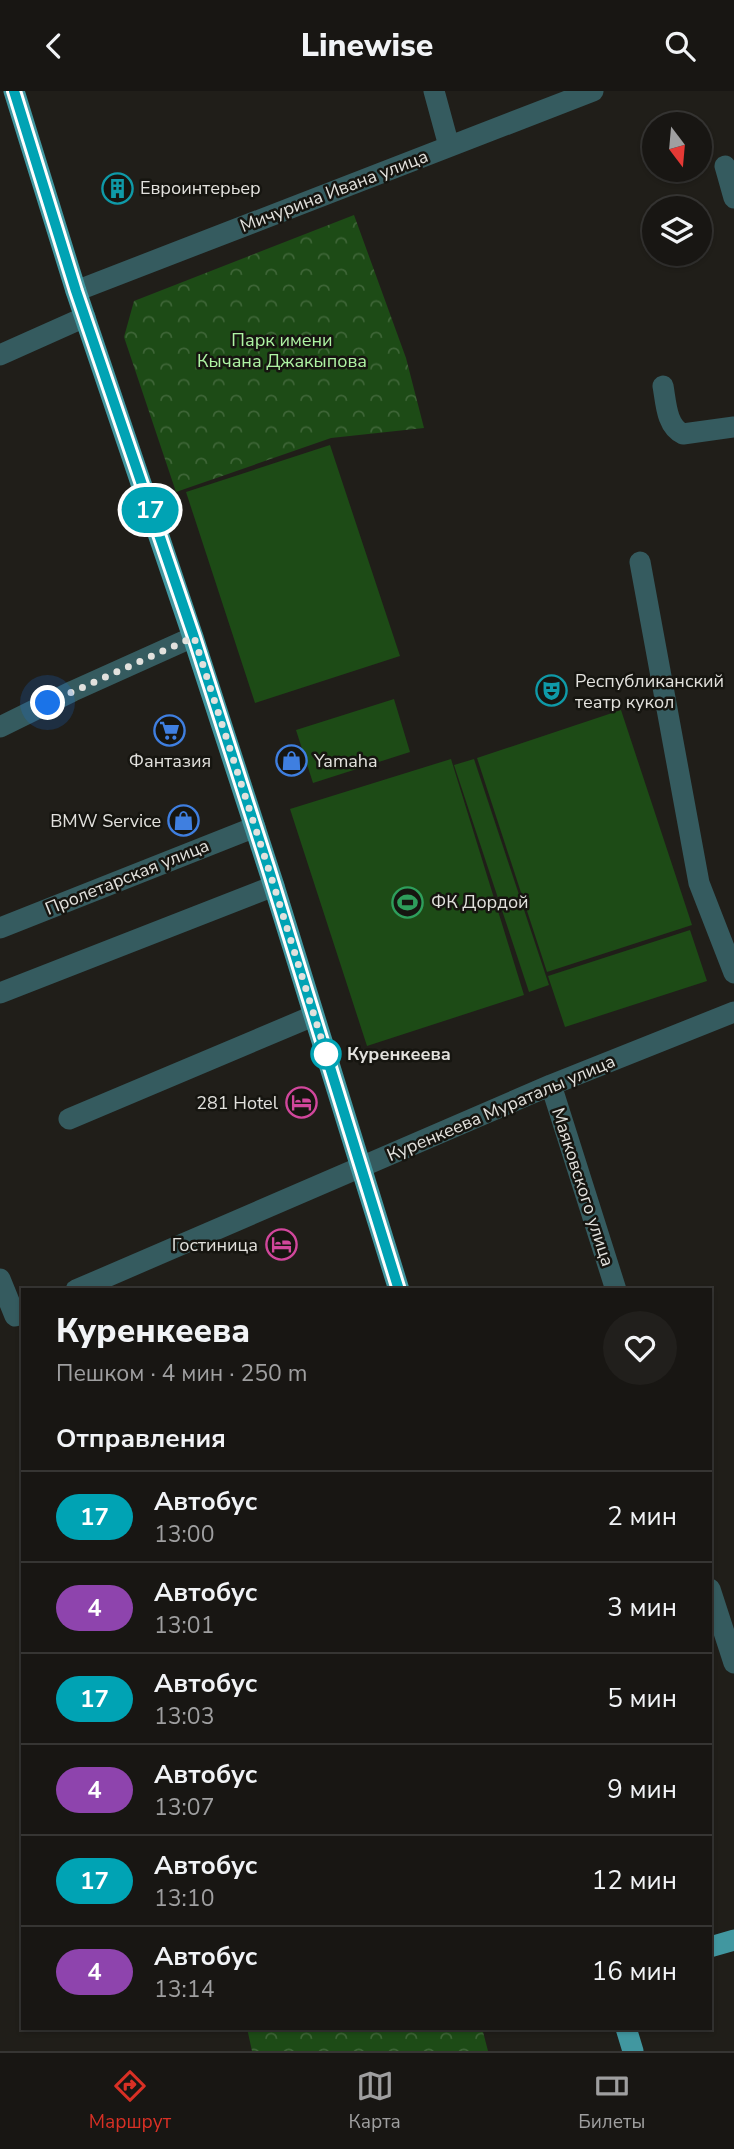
<!DOCTYPE html>
<html lang="ru">
<head>
<meta charset="utf-8">
<style>
  body { margin:0; font-family:"Nunito Sans",sans-serif; background:#211f1c; color:#f1f3f6; height:100vh; display:flex; flex-direction:column; font-size:26px; white-space:nowrap }
  * { box-sizing:border-box; margin:0 }
  p { font-size:23px; color:#9f9fa0 }
  .icon { flex:none; width:38px; height:38px; fill:none; stroke:currentColor; stroke-width:2; stroke-linecap:round; stroke-linejoin:round }
  .map { position:relative; flex:1; overflow:hidden }
  .drawer { position:absolute; left:21px; top:1197px; width:691px; height:742px; display:flex; flex-direction:column; background:#181613; border-radius:0px; box-shadow:0 2px 5px #0004,0 0 0 2px #363533 }
  .drawer>* { flex:none }
  .badge { padding:0 14px; border-radius:23px; font-size:24px; line-height:46px }
  .needle { width:46px; rotate:164deg }
  .controls { position:absolute; left:642px; top:21px; display:grid; gap:14px }
  .controls a { display:grid; place-items:center; width:70px; height:70px; border-radius:50%; background:#181613; box-shadow:0 2px 5px #0004,0 0 0 2px #363533; font-size:35px }
  .you { position:absolute; width:35px; height:35px; margin:-18px; border:5px solid #fff; border-radius:50%; background:#1a73e8; box-shadow:0 0 0 10px #1a73e833 }
  .map>.badge { position:absolute; translate:-50% -50%; box-shadow:0 0 0 4px #fff }
  h2 { padding:0 35px; font-size:26px; line-height:63px }
  .round { display:grid; place-items:center; flex:none; width:74px; height:74px; border-radius:37px; background:#211f1c }
  .overview { display:flex; align-items:center; justify-content:space-between; height:119px; padding:0 35px }
  h1 { font-size:33px; font-weight:800; line-height:52px }
  ul { padding:0; list-style:none }
  li { display:flex; align-items:center; gap:21px; height:91px; padding:0 35px; border-top:2px solid #363533 }
  li div { flex:1 }
  li b { display:block; font-size:26px }
  li em { font-style:normal }
  li .badge { min-width:77px; font-weight:700; text-align:center }
  header { display:flex; justify-content:space-between; align-items:center; height:91px; padding:0 35px; background:#181613; font-size:32px; font-weight:800 }
  .dock { display:flex; justify-content:space-around; align-items:center; height:98px; border-top:2px solid #363533; background:#181613; font-size:19px; color:#9f9fa0 }
  .dock a { display:grid; justify-items:center; gap:4px }
  .dock .selected { color:#d93025 }
  .map>svg:first-child { display:block }
  .park { fill:url(#park-crowns) }
  .garden { fill:#1d4b16 }
  .lines { fill:none; stroke-linecap:round; stroke-linejoin:round }
  .minor { stroke:#355b5f; stroke-width:21 }
  .major { stroke:#4197a0; stroke-width:21 }
  .line-casing { stroke:#fff; stroke-width:16 }
  .line { stroke:#00a3b4; stroke-width:10 }
  .walk { stroke:#e2e1dd; stroke-width:7; stroke-dasharray:0 12.6 }
  .stop-dot { fill:#fff; stroke:#00a3b4; stroke-width:3.5 }
  .labels { text-anchor:middle; dominant-baseline:central; stroke-width:5; stroke-linejoin:round; paint-order:stroke }
  .poi-label { font-size:18px; fill:#e2e1dd; stroke:#161510; text-anchor:start }
  .street-label { font-size:18px; fill:#e2e1dd; stroke:#161510 }
  .park-label { font-size:18px; fill:#aef3a3; stroke:#161510 }
  .stop-label { font-size:18px; font-weight:bold; fill:#e2e1dd; stroke:#161510; text-anchor:start }
</style>
</head>
<body>
<header><svg class="icon" aria-label="back" viewBox="0 0 24 24"><path d="M15 5l-7 7 7 7"/></svg>Linewise<svg class="icon" aria-label="search" viewBox="0 0 24 24"><circle cx="10" cy="10" r="6"/><path d="M15 15l6 6"/></svg></header>
<div class="map">
<svg width="734" height="1960" viewBox="0 0 734 1960">
  <defs>
    <pattern id="park-crowns" width="20" height="18" patternUnits="userSpaceOnUse" patternTransform="scale(1.75)"><rect width="20" height="18" fill="#1d4b16"/><path d="M2 6a3 3 0 1 1 6 0M12 15a3 3 0 1 1 6 0" fill="none" stroke="#3e6537"/></pattern>
  </defs>
  <rect width="100%" height="100%" fill="#201e19"/>
  <path class="park" d="M354,124l52,143 18,70 -93,10 -155,54 -52,-155 10,-36z
    M247,1937h235l6,23h-236z"/>
  <path class="garden" d="M330,354l70,211 -145,47 -69,-211z
    M394,608l16,53 -97,31 -17,-53z
    M621,619l71,215 -145,47 -70,-214z
    M451,668l73,236 -157,51 -77,-237z
    M474,668l75,226 -20,7 -75,-227z
    M690,839l17,51 -142,46 -17,-51z"/>
  <g class="lines">
    <path class="minor" d="M434,0l15,55
      M725,75l9,32
      M76,200l517,-200
      M0,264l85,-38
      M663,295c3,16 3,40 20,48l51,-7
      M640,471l59,321 35,90
      M0,636l73,-36 120,-54
      M0,837l255,-101
      M0,902l274,-107
      M551,994l65,205
      M69,1028l244,-103
      M0,1188l15,37
      M76,1199l475,-205 183,-73
      M710,1498l24,74"/>
    <path class="major" d="M14,0l62,200 117,346 81,249 125,404
      M710,1856l24,-7
      M626,1937l7,23"/>
  </g>
  <g class="lines">
    <defs>
      <path id="line" d="M14,0l62,200 118,346 74,230 131,423"/>
    </defs>
    <use href="#line" class="line-casing"/>
    <use href="#line" class="line"/>
    <path class="walk" d="M48,612l146,-66 80,249 53,171 -1,-3"/>
  </g>
  <defs>
    <symbol id="building-ring" viewBox="-11 -11 22 22"><circle r="9.5" fill="#161510" stroke="#0f9aa8" stroke-width="1.5"/><path d="M-4-6H4V6H1V3H-1V6H-4ZM-2.5-4.3h1.7v1.8h-1.7ZM.8-4.3h1.7v1.8H.8ZM-2.5-1h1.7V.8h-1.7ZM.8-1h1.7V.8H.8Z" fill="#0f9aa8"/></symbol>
    <symbol id="theatre-ring" viewBox="-11 -11 22 22"><circle r="9.5" fill="#161510" stroke="#0f9aa8" stroke-width="1.5"/><path d="M-5-5.5Q0-4 5-5.5V0Q5 5 0 6Q-5 5-5 0ZM-3.3-2.5H-1v1.5H-3.3ZM1-2.5H3.3v1.5H1ZM-2.8 1Q0 5.5 2.8 1Z" fill="#0f9aa8"/></symbol>
    <symbol id="supermarket-ring" viewBox="-11 -11 22 22"><circle r="9.5" fill="#161510" stroke="#3f7fe0" stroke-width="1.5"/><path d="M-6-5.5h2.5l.6 2H6L4.5 2H-2.5L-4.4-4H-6ZM-1.5 3.2a1.3 1.3 0 1 0 .1 0ZM3 3.2a1.3 1.3 0 1 0 .1 0Z" fill="#3f7fe0"/></symbol>
    <symbol id="shop-ring" viewBox="-11 -11 22 22"><circle r="9.5" fill="#161510" stroke="#3f7fe0" stroke-width="1.5"/><path d="M-5-2.5h2.3a2.7 3.5 0 0 1 5.4 0H5L5.5 6h-11ZM-1.5-2.5h3a1.5 2.3 0 0 0-3 0Z" fill="#3f7fe0"/></symbol>
    <symbol id="stadium-ring" viewBox="-11 -11 22 22"><circle r="9.5" fill="#161510" stroke="#2e9e5b" stroke-width="1.5"/><path d="M0-5a6.5 5 0 1 0 0 10a6.5 5 0 1 0 0-10ZM-3.5-1.8h7v3.6h-7Z" fill="#2e9e5b"/></symbol>
    <symbol id="hotel-ring" viewBox="-11 -11 22 22"><circle r="9.5" fill="#161510" stroke="#d1479c" stroke-width="1.5"/><path d="M-6-4.5h1.5V1H6V5H4.5V3h-9V5H-6ZM-4 0a1.8 1.8 0 1 1 3.6 0ZM.5 0V-2.5h3Q6-2.5 6 0Z" fill="#d1479c"/></symbol>
  </defs>
  <g fill-rule="evenodd">
    <use href="#building-ring" x="100" y="80" width="35" height="35"/>
    <use href="#theatre-ring" x="534" y="582" width="35" height="35"/>
    <use href="#supermarket-ring" x="152" y="622" width="35" height="35"/>
    <use href="#shop-ring" x="274" y="652" width="35" height="35"/>
    <use href="#shop-ring" x="166" y="712" width="35" height="35"/>
    <use href="#stadium-ring" x="390" y="794" width="35" height="35"/>
    <use href="#hotel-ring" x="284" y="994" width="35" height="35"/>
    <use href="#hotel-ring" x="264" y="1136" width="35" height="35"/>
  </g>
  <circle class="stop-dot" cx="326" cy="963" r="14"/>
  <g class="labels">
    <g class="poi-label">
      <text x="140" y="97">Евроинтерьер</text>
      <text x="575" y="590">Республиканский<tspan x="575" dy="21">театр кукол</tspan></text>
      <text x="170" y="670" text-anchor="middle">Фантазия</text>
      <text x="314" y="670">Yamaha</text>
      <text x="161" y="730" text-anchor="end">BMW Service</text>
      <text x="431" y="811">ФК Дордой</text>
      <text x="278" y="1012" text-anchor="end">281 Hotel</text>
      <text x="258" y="1154" text-anchor="end">Гостиница</text>
    </g>
    <g class="street-label">
      <text transform="translate(334 100) rotate(-21)">Мичурина Ивана улица</text>
      <text transform="translate(127 786) rotate(-22)">Пролетарская улица</text>
      <text transform="translate(501 1017) rotate(-23)">Куренкеева Мураталы улица</text>
      <text transform="translate(583 1096) rotate(72)">Маяковского улица</text>
    </g>
    <g class="park-label">
      <text x="282" y="249">Парк имени<tspan x="282" dy="21">Кычана Джакыпова</tspan></text>
    </g>
    <g class="stop-label">
      <text x="347" y="963">Куренкеева</text>
    </g>
  </g>
</svg>
<div class="controls">
<a><svg class="needle" viewBox="-14 -14 28 28"><path d="M0-13l5 13h-10z" fill="#e53935"/><path d="M0 13l5-13h-10z" fill="#9f9fa0"/></svg></a>
<a><svg class="icon" aria-label="layers" viewBox="0 0 24 24"><path d="M12 4l9 5-9 5-9-5zM3 14l9 5 9-5"/></svg></a>
</div>
<div class="you" style="left:48px;top:612px"></div>
<b class="badge" style="left:150px;top:419px;background:#00a3b4;color:#fff">17</b>
<section class="drawer">
<div class="overview"><div><h1>Куренкеева</h1><p>Пешком · 4 мин · 250 m</p></div><a class="round"><svg class="icon" aria-label="heart" viewBox="0 0 24 24"><path d="M12 20l-8-8c-3-5 5-10 8-4 3-6 11-1 8 4z"/></svg></a></div>
<h2>Отправления</h2>
<ul>
<li><span class="badge" style="background:#00a3b4;color:#fff">17</span><div><b>Автобус</b><p>13:00</p></div><em>2 мин</em></li>
<li><span class="badge" style="background:#8e44ad;color:#fff">4</span><div><b>Автобус</b><p>13:01</p></div><em>3 мин</em></li>
<li><span class="badge" style="background:#00a3b4;color:#fff">17</span><div><b>Автобус</b><p>13:03</p></div><em>5 мин</em></li>
<li><span class="badge" style="background:#8e44ad;color:#fff">4</span><div><b>Автобус</b><p>13:07</p></div><em>9 мин</em></li>
<li><span class="badge" style="background:#00a3b4;color:#fff">17</span><div><b>Автобус</b><p>13:10</p></div><em>12 мин</em></li>
<li><span class="badge" style="background:#8e44ad;color:#fff">4</span><div><b>Автобус</b><p>13:14</p></div><em>16 мин</em></li>
</ul>
</section>
</div>
<nav class="dock">
<a class="selected"><svg class="icon" aria-label="directions" viewBox="0 0 24 24"><path d="M12 3l9 9-9 9-9-9zM9 14v-3h6M13 9l2 2-2 2"/></svg>Маршрут</a>
<a><svg class="icon" aria-label="map" viewBox="0 0 24 24"><path d="M3 6l6-2 6 2 6-2v14l-6 2-6-2-6 2zM9 4v14M15 6v14"/></svg>Карта</a>
<a><svg class="icon" aria-label="tickets" viewBox="0 0 24 24"><path d="M3 7h18v10H3zM15 7v10"/></svg>Билеты</a>
</nav>
</body>
</html>
